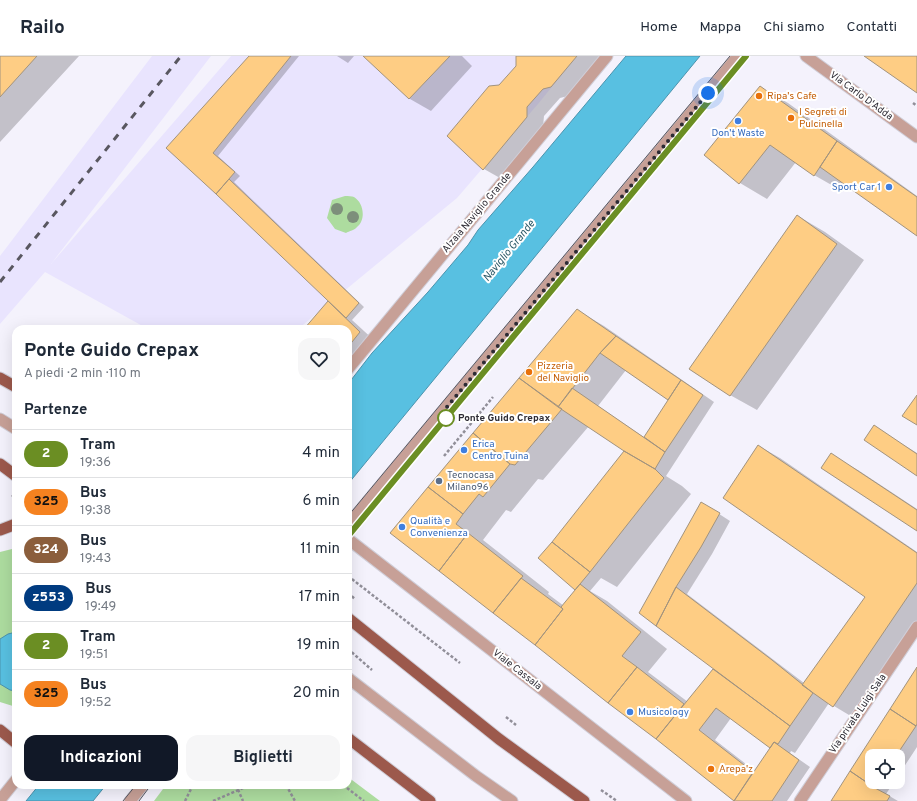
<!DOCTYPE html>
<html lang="it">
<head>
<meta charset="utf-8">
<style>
  body { margin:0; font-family:Overpass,sans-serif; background:#f6f6f7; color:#1f2937; height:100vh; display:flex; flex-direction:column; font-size:15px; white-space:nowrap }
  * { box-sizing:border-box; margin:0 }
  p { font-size:13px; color:#747a83 }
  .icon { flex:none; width:22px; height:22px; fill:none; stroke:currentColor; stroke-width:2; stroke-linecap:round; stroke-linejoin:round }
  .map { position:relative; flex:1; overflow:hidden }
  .details { position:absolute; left:12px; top:269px; width:340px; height:464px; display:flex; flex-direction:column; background:#fff; border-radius:12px; box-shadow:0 4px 16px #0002 }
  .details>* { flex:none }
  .badge { padding:0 8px; border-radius:13px; font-size:14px; line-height:26px }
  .fabs { position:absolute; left:865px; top:693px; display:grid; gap:8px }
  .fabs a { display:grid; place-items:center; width:40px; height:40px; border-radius:8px; background:#fff; box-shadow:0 4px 16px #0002; font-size:20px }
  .you { position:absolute; width:20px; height:20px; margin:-10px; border:3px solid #fff; border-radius:50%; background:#1a73e8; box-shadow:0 0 0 6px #1a73e833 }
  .map>.badge { position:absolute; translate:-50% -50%; box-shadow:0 0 0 2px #fff }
  h2 { padding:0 12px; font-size:15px; line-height:36px }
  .round { display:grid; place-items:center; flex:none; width:42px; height:42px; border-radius:12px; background:#f6f6f7 }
  .head { display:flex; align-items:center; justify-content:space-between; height:68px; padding:0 12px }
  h1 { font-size:19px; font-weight:700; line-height:30px }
  .button { display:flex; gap:8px; margin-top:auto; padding:8px 12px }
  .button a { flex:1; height:46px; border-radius:12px; background:#111827; color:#fff; font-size:16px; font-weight:700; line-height:46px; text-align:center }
  .button a+a { background:#f6f6f7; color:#1f2937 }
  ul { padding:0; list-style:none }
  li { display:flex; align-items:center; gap:12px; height:48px; padding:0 12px; border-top:1px solid #e0e1e3 }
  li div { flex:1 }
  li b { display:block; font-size:15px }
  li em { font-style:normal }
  li .badge { min-width:44px; font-weight:700; text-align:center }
  header { display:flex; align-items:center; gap:24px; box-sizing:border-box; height:56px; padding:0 20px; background:#fff; border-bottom:1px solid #e0e1e3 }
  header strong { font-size:19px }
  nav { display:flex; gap:22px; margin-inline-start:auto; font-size:14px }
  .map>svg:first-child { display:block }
  .built { fill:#e9e4fe }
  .green { fill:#addc9f }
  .water { fill:#58c0e1; stroke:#4b93ad }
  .shadow { fill:#0003; fill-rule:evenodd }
  .building { fill:#fecd84; stroke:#a2937e }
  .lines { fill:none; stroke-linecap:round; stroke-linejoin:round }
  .service-casing { stroke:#d0ced8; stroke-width:13 }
  .minor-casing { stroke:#d0ced8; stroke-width:13 }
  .tertiary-casing { stroke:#d0ced8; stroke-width:13 }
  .primary-casing { stroke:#d0ced8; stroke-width:13 }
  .path { stroke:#918f99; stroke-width:2.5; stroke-dasharray:3 2; stroke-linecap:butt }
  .service { stroke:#c7a097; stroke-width:11 }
  .minor { stroke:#c7a097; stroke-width:11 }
  .tertiary { stroke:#c7a097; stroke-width:11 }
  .primary { stroke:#9c594c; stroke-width:11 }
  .tram { stroke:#595760; stroke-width:1 }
  .rail { stroke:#595760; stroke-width:3; stroke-dasharray:7 7; stroke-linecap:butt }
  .tree { fill:#7d8f7b }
  .line-casing { stroke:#fff; stroke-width:9 }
  .line { stroke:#6b8e23; stroke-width:6 }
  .walk { stroke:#2d2b34; stroke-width:4; stroke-dasharray:0 7.2 }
  .food-dot { fill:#e8710a; stroke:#fff; stroke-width:1.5 }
  .shop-dot { fill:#3f7fe0; stroke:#fff; stroke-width:1.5 }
  .stop-dot { fill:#fff; stroke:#6b8e23; stroke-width:2 }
  .service-dot { fill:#5c6f8a; stroke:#fff; stroke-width:1.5 }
  .labels { text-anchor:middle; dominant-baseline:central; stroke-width:4; stroke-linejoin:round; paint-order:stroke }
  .food-label { font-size:10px; fill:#c56008; stroke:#fff; text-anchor:start }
  .street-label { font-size:10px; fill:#2d2b34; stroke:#fff }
  .shop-label { font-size:10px; fill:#366cbe; stroke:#fff; text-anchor:start }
  .stop-label { font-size:10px; font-weight:bold; fill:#2d2b34; stroke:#fff; text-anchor:start }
  .service-label { font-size:10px; fill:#4e5e75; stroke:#fff; text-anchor:start }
  .water-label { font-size:11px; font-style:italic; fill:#2c5967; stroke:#fff }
</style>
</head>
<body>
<header>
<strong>Railo</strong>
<nav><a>Home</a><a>Mappa</a><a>Chi siamo</a><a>Contatti</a></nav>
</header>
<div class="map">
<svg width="917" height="745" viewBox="0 0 917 745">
  <rect width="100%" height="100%" fill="#f4f2fc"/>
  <path class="built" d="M152,0h59l-160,208 180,-208h346l-39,48 -81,94 -159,131h-150l-103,-57 -45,52v-68z"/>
  <path class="green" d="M345,140c3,0 7,0 9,1 10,6 12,23 3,30 -2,3 -8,4 -11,6l-11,-4 -8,-11 5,-18z
    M16,492v159l-16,-5v-150z
    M348,721l32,24h-226l12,-16h182z"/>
  <path class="water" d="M626,0h74l-352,428v-100l24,-31 56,-61 40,-47 10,-15 55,-63z
    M16,576v59l-6,-1 -10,-6v-45l8,-5z
    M39,729h67l-13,16h-67z"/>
  <path class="shadow" d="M0,0h79l-79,86z
    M250,0h49l-81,100 22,20 -6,6 130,125 -12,13 24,22 -28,34v-47h-43l28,-25 -117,-111 -49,-45z
    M337,0h17l-6,7z
    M364,0h98l10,10 -41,45 -21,-12z
    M517,0h91l-40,40 -8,2 -16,18 -1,11 -43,51 -16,-9 16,-83 17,-20z
    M760,31l28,16 129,93v39l-71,-50 -4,6 -28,-16 -18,-13 -29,37 -27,-16 -34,-29z
    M798,160l27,16 39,28 -107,150 -27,-15z
    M577,254l27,16 110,76 -48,74 16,10 9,8 -74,93 -16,-9 -11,13 17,10 60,48 -19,23 40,30 27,-33 -58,-44 56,-115 17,11 -18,33 -25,40 117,89 63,-87 -108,-150 21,12 137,94v74l-63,92 -25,-15 -34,50 -4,-2 -1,2 20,14 -23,34h-53l-77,-63 -265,-205zM626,314l43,30 -24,38 -47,-32zM589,370l37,25 -51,138 1,1 -12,16 -16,-12 1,-2 -66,-52 23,-30 5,2 27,-33 5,1zM731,662l40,30 -16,23 -40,-31z
    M874,371l43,26v21z
    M831,399l27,15 59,39v21z
    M917,613v78l-19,29v-20h-26v26h22l-8,12 12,7h-66z"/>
  <path class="building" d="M0,0h37l-37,41z
    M249,0h42l-78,97 22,19 -19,22 -50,-46z
    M363,0h87l-41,43z
    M516,0h61l-26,31 -8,2 -16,18v10l-44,53 -36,-34 42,-50 10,-1 17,-19z
    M864,0h53v37l-43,-30z
    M760,30l77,55 -23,35 -44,-31 -31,39 -35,-29z
    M837,85l80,56v39l-97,-69z
    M229,123l130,124 -13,15 -130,-124z
    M797,159l40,29 -107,152 -41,-27z
    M328,245l32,31 -12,15v-18h-44z
    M577,253l39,27 -16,17 -42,54 -39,-29z
    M616,280l65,44 -13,20 -68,-47z
    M519,322l43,31 -47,56 -5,-1 -37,-31z
    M681,324l22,15 -38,57 -21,-15z
    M572,332l93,64 -10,17 -31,-18 -66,-44z
    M917,339v30l-15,-9z
    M874,369l43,29v22l-53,-36z
    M473,377l37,31 -27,33 -4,-3 -16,20 -35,-27z
    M758,389l159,108v30l-84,124 -31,-22 63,-88 -142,-99z
    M624,395l31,18 9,9 -74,94 -38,-30z
    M831,397l86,57v21l-96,-63z
    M428,431l35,27 -7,10 12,9 -29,38 -49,-38z
    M701,446l19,11 -19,34 -25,40 -20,39 -17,-13z
    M468,477l55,43 -30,37 -54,-42z
    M552,486l38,30 -15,18 -37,-32z
    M521,522l42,31 -28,36 -42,-32z
    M580,528l61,48 -19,24 15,11 -29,36 -73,-58 28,-36 -2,-2z
    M676,531l96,73 41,33 -23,33 -134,-100z
    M637,611l47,37 -28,35 -48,-36z
    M917,611v57l-1,2 -26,-17z
    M713,613l77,57 -12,18 -4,-2 -4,6 -54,-40 -17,22 54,42 -19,29 -78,-62z
    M890,653l26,17 -20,30h-24v26h7l-4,6 -25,-17z
    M774,686l25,18 -27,41h-38z
    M850,715l25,17 15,8 -3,5h-56z"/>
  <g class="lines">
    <defs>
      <path id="service" d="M0,363l16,10
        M348,622l128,98 36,25"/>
      <path id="minor" d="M806,0l111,81
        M348,313l259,-313
        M348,483l338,262
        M0,744l16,-20
        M800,745l117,-174"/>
      <path id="tertiary" d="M348,469l390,-469
        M130,745l13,-16"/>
      <path id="primary" d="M0,322l16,9
        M0,408l16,12
        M0,474l16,-6
        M348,562l151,121 85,62
        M0,674l16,13
        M348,682l82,63"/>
    </defs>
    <use href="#service" class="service-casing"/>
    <use href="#minor" class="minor-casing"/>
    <use href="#tertiary" class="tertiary-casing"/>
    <use href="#primary" class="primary-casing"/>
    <path class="path" d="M913,47l4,3
      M444,400l49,-59
      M12,439l4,4
      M348,520l112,87
      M348,537l7,6
      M348,593l24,21
      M348,653l1,1
      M506,661l10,8
      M236,729l7,16
      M286,729l9,16
      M343,729l21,16
      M601,734l16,11
      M185,745l8,-16
      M213,745l37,-16"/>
    <use href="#service" class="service"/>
    <use href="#minor" class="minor"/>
    <use href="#tertiary" class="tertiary"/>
    <use href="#primary" class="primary"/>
    <path class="tram" d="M348,460l382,-460
      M348,480l398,-480
      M123,745l13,-16
      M139,745l12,-16"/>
    <path class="rail" d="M0,226l181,-226"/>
  </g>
  <g class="tree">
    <circle cx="337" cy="153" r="6"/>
    <circle cx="353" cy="161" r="6"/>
  </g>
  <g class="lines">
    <defs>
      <path id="line" d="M348,480l398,-480"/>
    </defs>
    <use href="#line" class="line-casing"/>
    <use href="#line" class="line"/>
    <path class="walk" d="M446,362l-4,-5 266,-320"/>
  </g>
  <g class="food-dot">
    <circle cx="759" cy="40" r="4"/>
    <circle cx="791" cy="62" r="4"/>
    <circle cx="529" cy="316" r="4"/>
    <circle cx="711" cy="713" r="4"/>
  </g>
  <g class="shop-dot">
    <circle cx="738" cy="65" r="4"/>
    <circle cx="889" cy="131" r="4"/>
    <circle cx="464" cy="394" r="4"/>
    <circle cx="402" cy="471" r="4"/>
    <circle cx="630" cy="656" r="4"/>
  </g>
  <circle class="stop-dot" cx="446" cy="362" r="8"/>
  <circle class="service-dot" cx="439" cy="425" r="4"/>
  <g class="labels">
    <g class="food-label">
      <text x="767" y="40">Ripa's Cafe</text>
      <text x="799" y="56">I Segreti di<tspan x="799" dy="12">Pulcinella</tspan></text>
      <text x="537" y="310">Pizzeria<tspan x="537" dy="12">del Naviglio</tspan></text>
      <text x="719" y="713">Arepa'z</text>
    </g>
    <g class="street-label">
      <text transform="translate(861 40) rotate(36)">Via Carlo D'Adda</text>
      <text transform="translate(477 157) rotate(-50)">Alzaia Naviglio Grande</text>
      <text transform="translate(517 614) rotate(38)">Viale Cassala</text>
      <text transform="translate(858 658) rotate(-56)">Via privata Luigi Sala</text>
    </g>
    <g class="shop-label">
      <text x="738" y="77" text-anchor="middle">Don't Waste</text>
      <text x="881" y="131" text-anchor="end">Sport Car 1</text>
      <text x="472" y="388">Erica<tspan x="472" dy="12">Centro Tuina</tspan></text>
      <text x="410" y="465">Qualità e<tspan x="410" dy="12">Convenienza</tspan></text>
      <text x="638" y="656">Musicology</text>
    </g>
    <g class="stop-label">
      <text x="458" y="362">Ponte Guido Crepax</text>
    </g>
    <g class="service-label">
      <text x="447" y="419">Tecnocasa<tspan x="447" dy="12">Milano96</tspan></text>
    </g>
    <g class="water-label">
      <text transform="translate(509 195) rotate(-51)">Naviglio Grande</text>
    </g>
  </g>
</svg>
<div class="fabs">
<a><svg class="icon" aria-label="locate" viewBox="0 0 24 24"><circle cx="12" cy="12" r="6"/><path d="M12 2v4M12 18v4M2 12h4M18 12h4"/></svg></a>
</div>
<div class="you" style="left:708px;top:37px"></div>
<section class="details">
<div class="head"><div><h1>Ponte Guido Crepax</h1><p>A piedi · 2 min · 110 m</p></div><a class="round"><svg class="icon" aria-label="heart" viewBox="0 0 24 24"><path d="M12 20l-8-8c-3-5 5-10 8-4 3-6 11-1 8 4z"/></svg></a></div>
<h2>Partenze</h2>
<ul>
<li><span class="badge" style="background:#6b8e23;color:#fff">2</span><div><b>Tram</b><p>19:36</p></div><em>4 min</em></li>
<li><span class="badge" style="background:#f58220;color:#111">325</span><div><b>Bus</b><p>19:38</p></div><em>6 min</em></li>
<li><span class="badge" style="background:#8b5e3c;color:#fff">324</span><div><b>Bus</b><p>19:43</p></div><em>11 min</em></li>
<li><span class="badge" style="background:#003b80;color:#fff">z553</span><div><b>Bus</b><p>19:49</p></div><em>17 min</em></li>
<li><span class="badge" style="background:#6b8e23;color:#fff">2</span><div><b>Tram</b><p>19:51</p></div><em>19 min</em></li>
<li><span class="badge" style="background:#f58220;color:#111">325</span><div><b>Bus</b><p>19:52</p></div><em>20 min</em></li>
</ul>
<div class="button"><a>Indicazioni</a><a>Biglietti</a></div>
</section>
</div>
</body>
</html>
